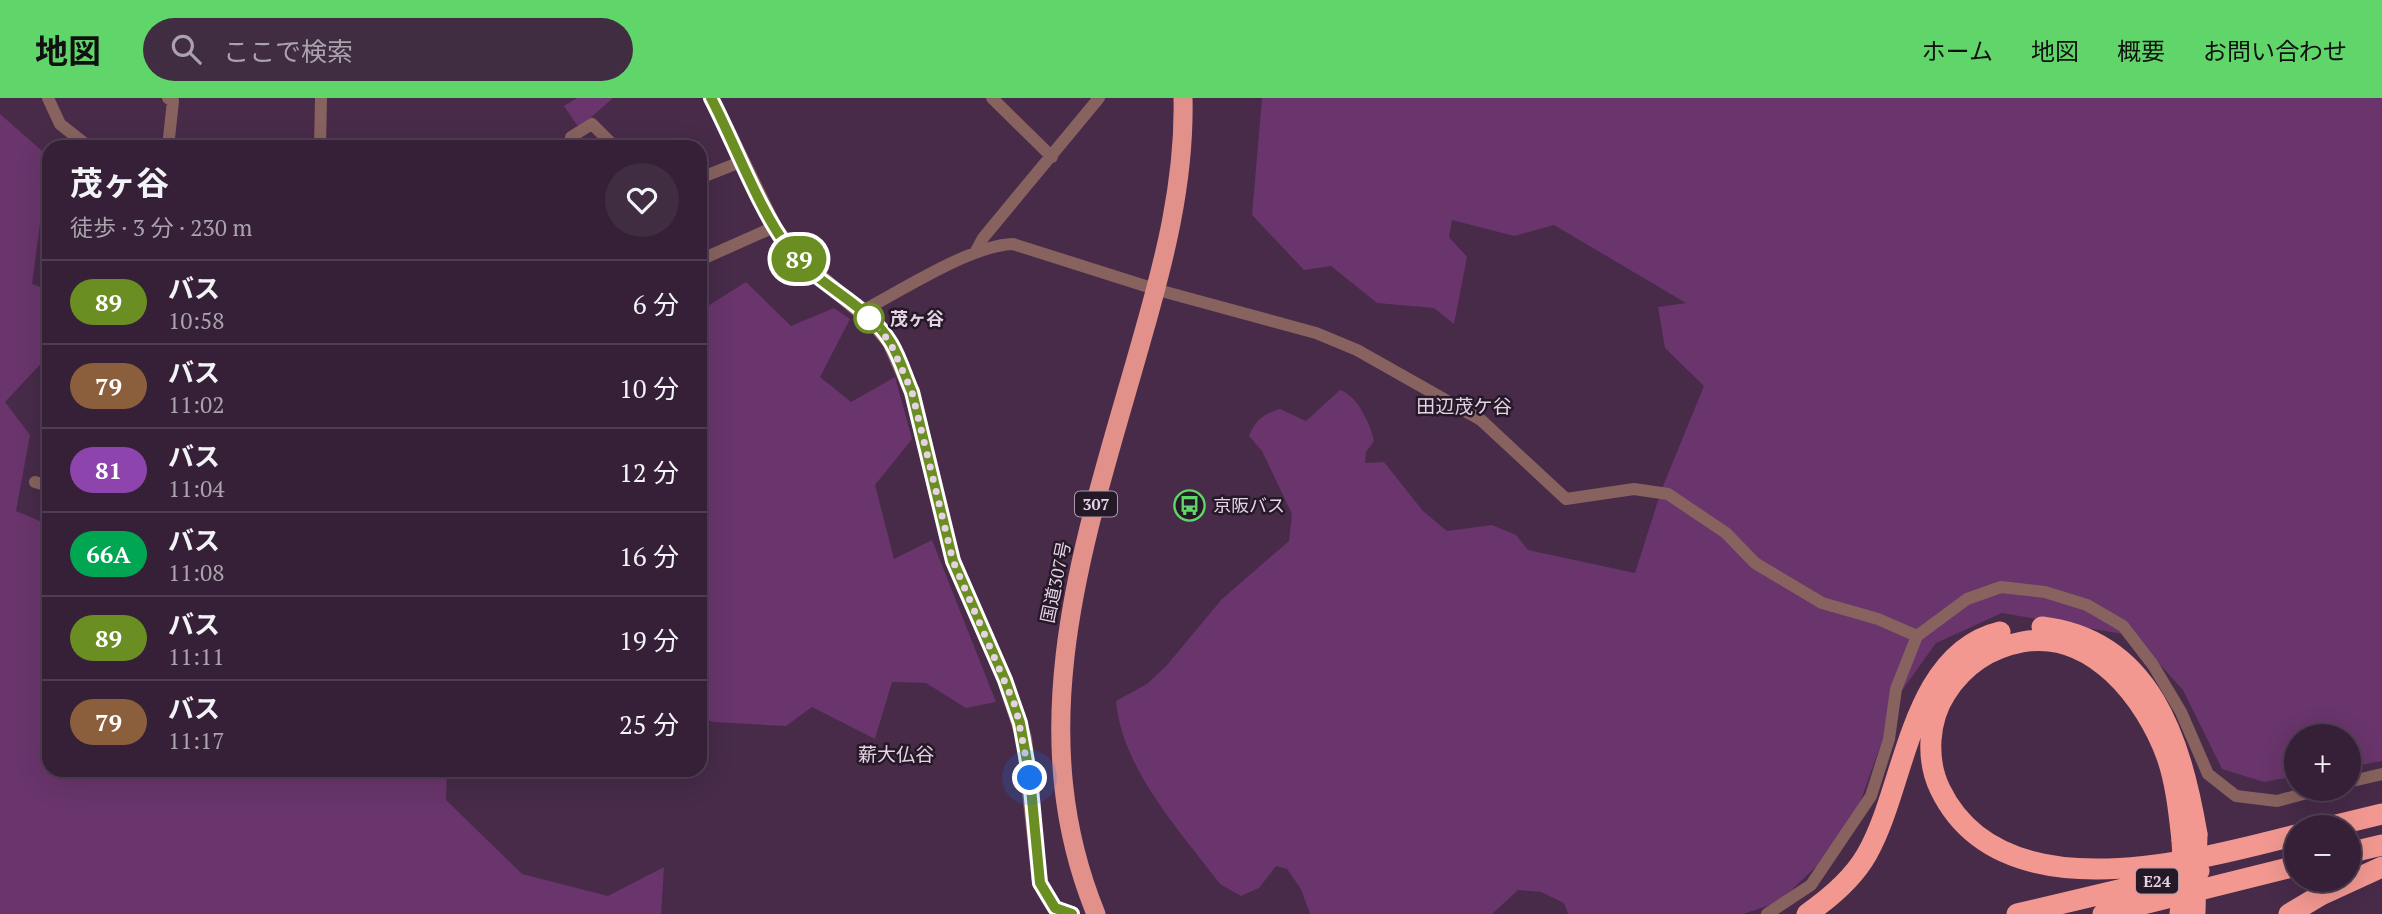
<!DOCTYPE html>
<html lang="ja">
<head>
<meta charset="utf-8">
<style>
  body { margin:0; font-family:"PT Serif","Noto Sans JP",serif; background:#402d42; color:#f1f3f6; height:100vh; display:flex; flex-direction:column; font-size:26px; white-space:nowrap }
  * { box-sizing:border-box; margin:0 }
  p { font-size:23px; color:#aaa3ad }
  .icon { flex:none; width:38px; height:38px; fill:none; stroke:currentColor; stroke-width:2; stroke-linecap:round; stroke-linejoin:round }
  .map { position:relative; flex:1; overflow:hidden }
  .drawer { position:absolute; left:42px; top:42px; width:665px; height:637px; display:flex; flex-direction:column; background:#352037; border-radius:21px; box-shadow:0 7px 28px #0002,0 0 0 2px #4f3e52 }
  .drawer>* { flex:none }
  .badge { padding:0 14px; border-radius:23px; font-size:24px; line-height:46px }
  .buttons { position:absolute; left:2284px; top:626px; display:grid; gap:14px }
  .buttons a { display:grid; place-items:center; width:77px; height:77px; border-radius:50%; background:#352037; box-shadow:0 7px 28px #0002,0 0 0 2px #4f3e52; font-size:35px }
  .you { position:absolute; width:35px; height:35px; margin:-18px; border:5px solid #fff; border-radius:50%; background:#1a73e8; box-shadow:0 0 0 10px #1a73e833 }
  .map>.badge { position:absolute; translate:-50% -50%; box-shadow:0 0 0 4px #fff }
  .round { display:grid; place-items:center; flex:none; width:74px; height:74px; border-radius:37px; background:#402d42 }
  .summary { display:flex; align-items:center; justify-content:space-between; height:119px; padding:0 28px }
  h1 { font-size:33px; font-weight:700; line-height:52px }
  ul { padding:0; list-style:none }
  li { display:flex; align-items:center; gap:21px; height:84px; padding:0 28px; border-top:2px solid #4f3e52 }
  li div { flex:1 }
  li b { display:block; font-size:26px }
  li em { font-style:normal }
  li .badge { min-width:77px; font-weight:700; text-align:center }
  header { display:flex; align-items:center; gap:42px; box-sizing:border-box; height:98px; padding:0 35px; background:#60d56a; color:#111 }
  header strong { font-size:33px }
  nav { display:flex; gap:38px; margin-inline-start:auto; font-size:24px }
  .search { width:490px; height:63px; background:#402d42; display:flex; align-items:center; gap:18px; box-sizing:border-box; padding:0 24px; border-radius:38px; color:#aaa3ad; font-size:26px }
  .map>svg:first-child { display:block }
  .green { fill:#69356c }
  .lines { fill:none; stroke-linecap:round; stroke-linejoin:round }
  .minor { stroke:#87625e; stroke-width:12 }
  .tertiary { stroke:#87625e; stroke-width:16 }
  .trunk { stroke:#e2908a; stroke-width:19 }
  .motorway { stroke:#f29891; stroke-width:21 }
  .motorway-bridge { stroke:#f29891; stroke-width:21 }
  .line-casing { stroke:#fff; stroke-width:16 }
  .line { stroke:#6b8e23; stroke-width:10 }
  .walk { stroke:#e5d3e5; stroke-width:7; stroke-dasharray:0 12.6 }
  .stop-dot { fill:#fff; stroke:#6b8e23; stroke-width:3.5 }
  .labels { text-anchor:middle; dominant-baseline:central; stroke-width:5; stroke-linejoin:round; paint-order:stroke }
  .shield { fill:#261927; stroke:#ac9bac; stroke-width:2 }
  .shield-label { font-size:16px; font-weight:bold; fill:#e5d3e5 }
  .stop-label { font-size:18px; font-weight:bold; fill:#e5d3e5; stroke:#261927; text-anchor:start }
  .poi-label { font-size:18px; fill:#e5d3e5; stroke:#261927; text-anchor:start }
  .street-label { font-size:18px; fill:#e5d3e5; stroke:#261927 }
  .neighbourhood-label { font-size:19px; fill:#e5d3e5; stroke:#261927 }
</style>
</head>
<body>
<header>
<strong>地図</strong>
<div class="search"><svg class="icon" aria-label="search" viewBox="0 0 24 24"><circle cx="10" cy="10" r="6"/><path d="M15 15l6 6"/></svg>ここで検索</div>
<nav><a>ホーム</a><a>地図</a><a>概要</a><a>お問い合わせ</a></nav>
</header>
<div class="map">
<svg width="2382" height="816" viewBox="0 0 2382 816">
  <rect width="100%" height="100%" fill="#472b49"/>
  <path class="green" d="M577,0h36l-34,30 -15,-22z
    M1262,0h1120v663l-33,6 -1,-30h-52v39l-32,6 -42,-13 -39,-79 -49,-54 -132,-23 -66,30 -38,53 -42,118 -32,45 -45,43 -36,12h-175l-4,-11 -23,-11 -23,-2 -26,24h-182l-9,-25 -14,-20 -11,-3 -17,22 -18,8 -21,-12c-40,-53 -98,-115 -104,-183l31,-17 20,-19 55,-66 67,-58 3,-27 -30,-63 -13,-15c7,-17 15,-22 31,-27l26,12 34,-31c17,5 31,35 34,51l-8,11 -1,11 19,-1 39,49 24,20 45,-6 24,10 12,15 107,23 26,-82 43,-105 -39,-38 -7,-41 28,-4 -132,-78 -40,11 -62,-16 -3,17 18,20 -13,67 -20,-16 -57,-5 -46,-37 -27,4 -52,-55z
    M0,16l49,43 -17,127 17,6v65l-44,47 25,33 -14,76 33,14v245h398l-1,30 76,74 86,22 56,-29 -3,47h-661z
    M746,184l45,44 43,-18 16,11 -30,58 31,25 44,-25 17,62 -37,46 19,74 38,-19 64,162 -30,6 -40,-25 -34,-1 -17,57 -63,-32 -26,19 -72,-4 -14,-4v-407z"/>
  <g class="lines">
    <path class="minor" d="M48,0l12,26 29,23
      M168,0l5,3 -5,46
      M992,0l60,59
      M320,49l1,-49
      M572,49l-1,-10 21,-13 23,23
      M700,80l43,-17
      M975,155l8,-15 116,-140
      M700,162l74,-33
      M862,213c39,-20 109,-66 151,-67l145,46 158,43 41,17 124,70 85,79 68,-10 34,5 58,39 29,30 67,40 56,16 39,17
      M35,384l14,4
      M2348,684l34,-8
      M1767,816l44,-29 60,-89 18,-57 7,-50 21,-53 50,-37 34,-12 44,5 42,13 36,21 30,39 28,47 27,62 28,22 41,5 45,-12"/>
    <path class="tertiary" d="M711,0l63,129 17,25 84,72 15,18 22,50 41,169 52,119 19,58 16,145 15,25 17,6"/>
    <path class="trunk" d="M1096,816c-79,-192 -8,-384 45,-572 23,-80 44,-160 42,-244"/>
    <path class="motorway" d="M2042,529c109,13 139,114 155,207
      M2324,730l58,-14
      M2182,742c-3,-27 -6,-57 -15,-83 -21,-58 -75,-128 -145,-115 -32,6 -58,23 -76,51 -18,27 -20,67 -6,96 60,125 250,73 356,46
      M2348,755l34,-8
      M1807,816c23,-16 46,-35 60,-60 39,-68 42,-200 133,-222
      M2017,816l182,-43
      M2103,816l193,-48
      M2289,816l32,-19 61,-28"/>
    <path class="motorway-bridge" d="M2195,814l2,-78
      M2180,816l4,-35 -2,-39"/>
  </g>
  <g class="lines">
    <defs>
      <path id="line" d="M711,0c24,46 48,112 78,151 28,37 78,54 102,94 9,15 14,33 21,49l41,169 52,119 15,43 10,55 10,105 15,25 17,6"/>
    </defs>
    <use href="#line" class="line-casing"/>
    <use href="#line" class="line"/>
    <path class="walk" d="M869,220l21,24 22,50 41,169 63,147 14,70"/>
  </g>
  <defs>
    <symbol id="bus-ring" viewBox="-11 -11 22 22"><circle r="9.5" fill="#261927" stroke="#60d56a" stroke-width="1.5"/><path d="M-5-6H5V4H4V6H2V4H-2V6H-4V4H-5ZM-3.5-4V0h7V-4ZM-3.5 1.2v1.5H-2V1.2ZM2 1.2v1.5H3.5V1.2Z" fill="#60d56a"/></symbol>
  </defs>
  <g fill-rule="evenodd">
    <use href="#bus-ring" x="1172" y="390" width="35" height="35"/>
  </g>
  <circle class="stop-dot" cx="869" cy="220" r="14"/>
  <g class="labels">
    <g class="shield">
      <rect x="1075" y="393.5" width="42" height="25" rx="5"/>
      <rect x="2136" y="770.5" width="42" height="25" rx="5"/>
    </g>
    <g class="shield-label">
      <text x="1096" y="406">307</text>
      <text x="2157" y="783">E24</text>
    </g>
    <g class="stop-label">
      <text x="890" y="220">茂ヶ谷</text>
    </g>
    <g class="poi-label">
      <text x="1213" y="407">京阪バス</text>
    </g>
    <g class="street-label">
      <text transform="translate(1055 484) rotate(-78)">国道307号</text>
    </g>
    <g class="neighbourhood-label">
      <text x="1464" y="307">田辺茂ケ谷</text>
      <text x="896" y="655">薪大仏谷</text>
    </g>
  </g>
</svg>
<div class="buttons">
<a>+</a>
<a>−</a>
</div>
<div class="you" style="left:1030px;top:680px"></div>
<b class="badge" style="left:799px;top:161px;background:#6b8e23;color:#fff">89</b>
<section class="drawer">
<div class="summary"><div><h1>茂ヶ谷</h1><p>徒歩 · 3 分 · 230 m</p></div><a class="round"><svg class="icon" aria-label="heart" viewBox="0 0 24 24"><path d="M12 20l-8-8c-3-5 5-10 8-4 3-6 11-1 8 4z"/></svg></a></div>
<ul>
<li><span class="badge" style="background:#6b8e23;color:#fff">89</span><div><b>バス</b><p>10:58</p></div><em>6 分</em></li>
<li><span class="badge" style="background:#8b5e3c;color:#fff">79</span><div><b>バス</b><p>11:02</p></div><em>10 分</em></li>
<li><span class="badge" style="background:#8e44ad;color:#fff">81</span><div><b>バス</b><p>11:04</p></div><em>12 分</em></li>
<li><span class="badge" style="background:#00a651;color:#fff">66A</span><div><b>バス</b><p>11:08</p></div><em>16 分</em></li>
<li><span class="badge" style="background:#6b8e23;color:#fff">89</span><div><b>バス</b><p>11:11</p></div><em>19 分</em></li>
<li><span class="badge" style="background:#8b5e3c;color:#fff">79</span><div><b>バス</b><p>11:17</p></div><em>25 分</em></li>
</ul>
</section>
</div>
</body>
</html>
